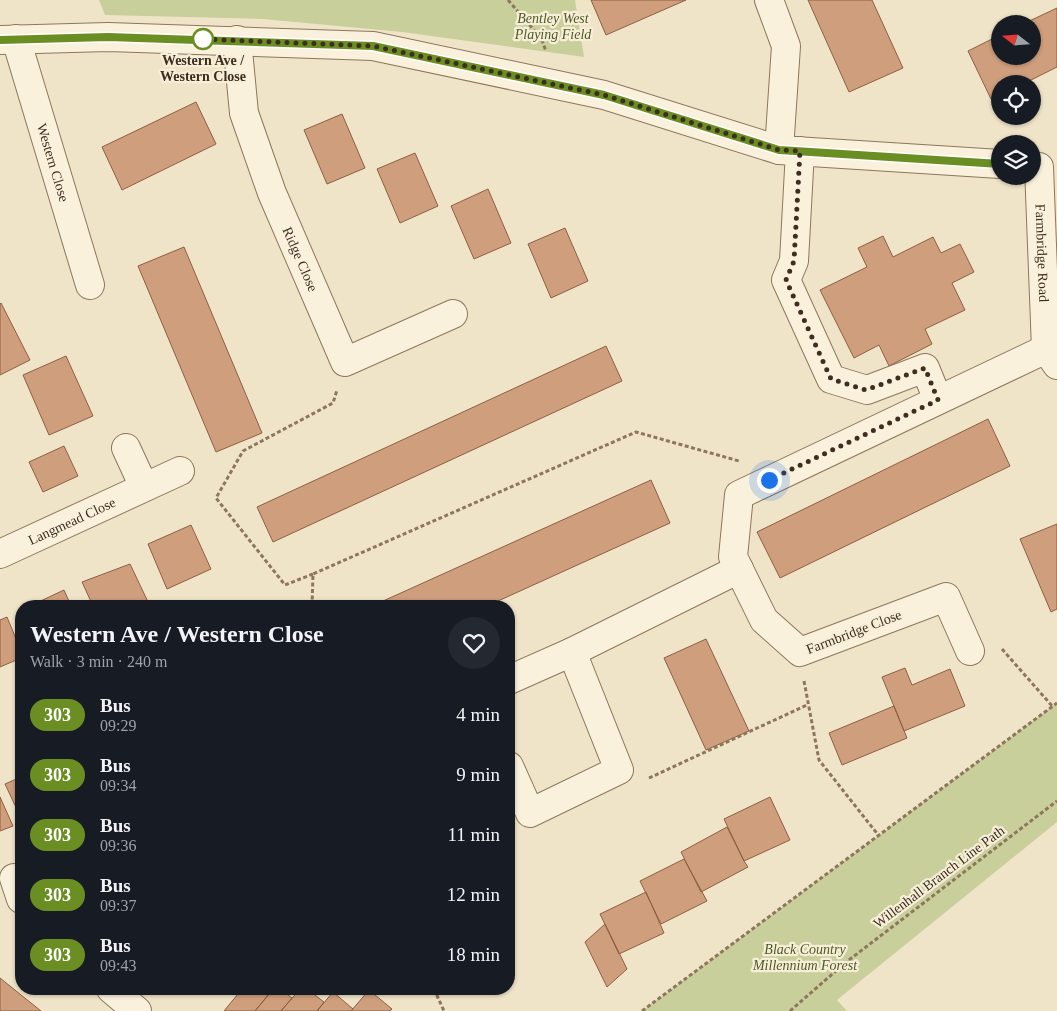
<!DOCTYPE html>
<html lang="en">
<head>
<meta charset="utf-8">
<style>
  body { margin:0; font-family:"Times New Roman",serif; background:#242831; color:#f1f3f6; height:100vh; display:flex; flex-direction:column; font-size:19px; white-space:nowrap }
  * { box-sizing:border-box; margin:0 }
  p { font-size:16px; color:#9ea1a6 }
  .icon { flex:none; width:28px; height:28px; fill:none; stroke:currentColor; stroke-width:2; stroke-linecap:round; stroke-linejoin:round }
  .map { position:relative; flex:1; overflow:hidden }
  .details { position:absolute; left:15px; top:600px; width:500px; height:395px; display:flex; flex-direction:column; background:#171b24; border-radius:20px; box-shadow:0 1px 4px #0004 }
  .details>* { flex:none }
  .badge { padding:0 10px; border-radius:16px; font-size:18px; line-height:32px }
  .needle { width:32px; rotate:287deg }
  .controls { position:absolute; left:991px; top:15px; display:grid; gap:10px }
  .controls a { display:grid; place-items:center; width:50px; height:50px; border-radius:50%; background:#171b24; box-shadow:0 1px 4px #0004; font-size:25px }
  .you { position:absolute; width:25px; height:25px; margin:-12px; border:4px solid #fff; border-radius:50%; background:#1a73e8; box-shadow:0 0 0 8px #1a73e833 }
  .map>.badge { position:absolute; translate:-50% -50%; box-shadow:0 0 0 2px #fff }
  .round { display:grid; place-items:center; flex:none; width:52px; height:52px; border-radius:26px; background:#242831 }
  .summary { display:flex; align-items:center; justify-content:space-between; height:85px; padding:0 15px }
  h1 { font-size:24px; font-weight:800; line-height:38px }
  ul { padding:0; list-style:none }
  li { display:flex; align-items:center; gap:15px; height:60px; padding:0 15px }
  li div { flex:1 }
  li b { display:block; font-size:19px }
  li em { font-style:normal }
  li .badge { min-width:55px; font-weight:700; text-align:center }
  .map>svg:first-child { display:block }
  .green { fill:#c9cf9b }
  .building { fill:#cf9f7d; stroke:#8d5f41 }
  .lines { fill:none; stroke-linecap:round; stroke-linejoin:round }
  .minor-casing { stroke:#8d765c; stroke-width:30 }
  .path { stroke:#8d765c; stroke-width:3; stroke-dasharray:4 2.5; stroke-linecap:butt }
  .minor { stroke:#faf1dc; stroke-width:28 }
  .line-casing { stroke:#fff; stroke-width:11 }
  .line { stroke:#6b8e23; stroke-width:8 }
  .walk { stroke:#3d2e20; stroke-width:5; stroke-dasharray:0 9 }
  .stop-dot { fill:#fff; stroke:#6b8e23; stroke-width:2.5 }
  .labels { text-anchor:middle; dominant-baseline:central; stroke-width:4.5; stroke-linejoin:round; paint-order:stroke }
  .park-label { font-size:14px; font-style:italic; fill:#4d5a26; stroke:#f7eed8 }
  .stop-label { font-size:14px; font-weight:bold; fill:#3d2e20; stroke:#f7eed8 }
  .street-label { font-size:14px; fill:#3d2e20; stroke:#f7eed8 }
</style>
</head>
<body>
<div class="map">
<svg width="1057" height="1011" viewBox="0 0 1057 1011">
  <rect width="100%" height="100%" fill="#f0e4c8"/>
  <path class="green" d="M99,0h476l9,57 -182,-25 -139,-13 -158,-4z
    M1057,703v119l-220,178 10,11h-205z"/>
  <path class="building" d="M591,0h95l-80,35z
    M808,0h64l31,68 -54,24z
    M1057,8v59l-34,17h-23v11l-9,4 -23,-48 32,-16v21h32v-32h-9z
    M196,102l20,42 -94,46 -20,-43z
    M342,114l23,54 -38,16 -23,-54z
    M415,153l23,53 -38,17 -23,-54z
    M488,189l23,54 -37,16 -23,-53z
    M565,228l23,53 -37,17 -23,-54z
    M883,236l10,21 40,-20 8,16 19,-9 14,28 -22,11 13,27 -40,19 7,15 -43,22 -10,-21 -25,13 -34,-68 47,-23 -9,-19z
    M184,247l78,186 -46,19 -78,-186z
    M1,303l29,57 -30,15v-71z
    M606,346l16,35 -349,161 -16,-35z
    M66,356l27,60 -44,19 -26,-60z
    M988,419l22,47 -230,112 -23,-46z
    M64,446l14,30 -35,16 -14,-30z
    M651,480l19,43 -183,83h-115z
    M1057,524v85l-6,3 -31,-73z
    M191,525l20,44 -44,20 -19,-45z
    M130,564l19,40 -5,2h-51l-11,-24z
    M64,590l7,16h-41z
    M7,617l14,34v7l-21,9v-47z
    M706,639l43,92 -43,19 -42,-92z
    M905,668l7,17 38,-16 15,37 -61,25 -22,-54z
    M894,706l13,32 -65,27 -13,-32z
    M21,777v41l-16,-34z
    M0,797l13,29 -13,5z
    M770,797l20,43 -46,21 -20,-42z
    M727,827l17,34 4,6 -47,25 -20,-40z
    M684,859l23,42 -46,23 -21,-43z
    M646,892l18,41 -45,21 -19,-40z
    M605,924l22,45 -20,18 -22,-45z
    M0,978l41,33h-41z
    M242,989h23l5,4 -15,18h-31z
    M273,989h8l11,9 -11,13h-26z
    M300,989h7l17,13 -7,9h-36z
    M369,990l23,19 -2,2h-39z
    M333,992l20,17 -2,2h-34z"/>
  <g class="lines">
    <defs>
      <g id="minor">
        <path d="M769,0l17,46 -7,104"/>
        <path id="s1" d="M16,39l74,246"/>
        <path d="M0,40l108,-3 265,9 231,49 175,55 221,14"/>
        <path id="s2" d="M237,40l7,73 28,80 73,169 108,-48"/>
        <path d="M800,151l-6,110 -8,19 45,99 36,11 58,-22 13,32"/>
        <path id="s3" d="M1039,167l7,182 11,16"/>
        <path d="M126,448l18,39"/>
        <path id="s4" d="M0,554l180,-83"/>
        <path d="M970,651l-24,-54 -146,55 -36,-32 -31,-63 6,-62 307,-146"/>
        <path d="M509,680l63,-28 167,-83"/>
        <path d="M509,766l21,47 89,-43 -47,-118"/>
        <path d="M14,878l7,21"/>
        <path d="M111,989l26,22"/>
      </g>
    </defs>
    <use href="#minor" class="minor-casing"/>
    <path class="path" d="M508,0l33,38 5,13
      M313,574l-28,11 -69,-87 27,-47 90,-48 4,-13
      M312,606l1,-32 323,-142 103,29
      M1002,649l51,58
      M804,681l15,79 60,76
      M649,778l158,-73
      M434,989l10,22
      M642,1011l415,-308
      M790,1011l55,-48 212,-162"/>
    <use href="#minor" class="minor"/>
  </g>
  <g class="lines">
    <defs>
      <path id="line" d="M0,40l108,-3 265,9 231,49 175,55 221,14"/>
    </defs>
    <use href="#line" class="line-casing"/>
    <use href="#line" class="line"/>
    <path class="walk" d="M203,39h-3l173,7 231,49 175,55 21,1 -6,110 -8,19 45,99 35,11 59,-22 13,32 -169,80"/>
  </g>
  <circle class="stop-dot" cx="203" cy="39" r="10"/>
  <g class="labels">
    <g class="park-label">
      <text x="553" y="18">Bentley West<tspan x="553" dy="16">Playing Field</tspan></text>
      <text x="805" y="949">Black Country<tspan x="805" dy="16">Millennium Forest</tspan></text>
    </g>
    <g class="stop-label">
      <text x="203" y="60">Western Ave /<tspan x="203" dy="16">Western Close</tspan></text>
    </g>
    <g class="street-label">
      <text stroke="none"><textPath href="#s1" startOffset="129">Western Close</textPath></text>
      <text stroke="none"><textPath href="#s3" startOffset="86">Farmbridge Road</textPath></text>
      <text stroke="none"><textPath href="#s2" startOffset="230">Ridge Close</textPath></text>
      <text stroke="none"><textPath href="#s4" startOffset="79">Langmead Close</textPath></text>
      <text transform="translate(854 632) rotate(-21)">Farmbridge Close</text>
      <text transform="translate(939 877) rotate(-37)">Willenhall Branch Line Path</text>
    </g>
  </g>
</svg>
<div class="controls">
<a><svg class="needle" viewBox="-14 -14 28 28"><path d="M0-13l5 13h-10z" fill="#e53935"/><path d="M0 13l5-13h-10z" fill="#9ea1a6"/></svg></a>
<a><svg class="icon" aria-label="locate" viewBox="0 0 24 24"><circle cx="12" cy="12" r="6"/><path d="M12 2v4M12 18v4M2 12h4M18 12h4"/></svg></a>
<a><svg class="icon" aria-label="layers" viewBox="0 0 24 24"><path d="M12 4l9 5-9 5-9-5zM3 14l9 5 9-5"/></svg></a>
</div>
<div class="you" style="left:769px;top:480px"></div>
<section class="details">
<div class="summary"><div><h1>Western Ave / Western Close</h1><p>Walk · 3 min · 240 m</p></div><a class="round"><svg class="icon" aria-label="heart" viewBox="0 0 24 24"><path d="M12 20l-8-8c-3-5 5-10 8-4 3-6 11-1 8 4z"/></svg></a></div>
<ul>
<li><span class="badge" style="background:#6b8e23;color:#fff">303</span><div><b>Bus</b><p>09:29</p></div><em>4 min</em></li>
<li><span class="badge" style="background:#6b8e23;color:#fff">303</span><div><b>Bus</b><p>09:34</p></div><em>9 min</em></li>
<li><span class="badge" style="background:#6b8e23;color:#fff">303</span><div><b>Bus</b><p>09:36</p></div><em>11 min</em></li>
<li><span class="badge" style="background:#6b8e23;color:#fff">303</span><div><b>Bus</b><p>09:37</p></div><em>12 min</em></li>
<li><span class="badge" style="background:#6b8e23;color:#fff">303</span><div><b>Bus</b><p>09:43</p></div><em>18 min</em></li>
</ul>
</section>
</div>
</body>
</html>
